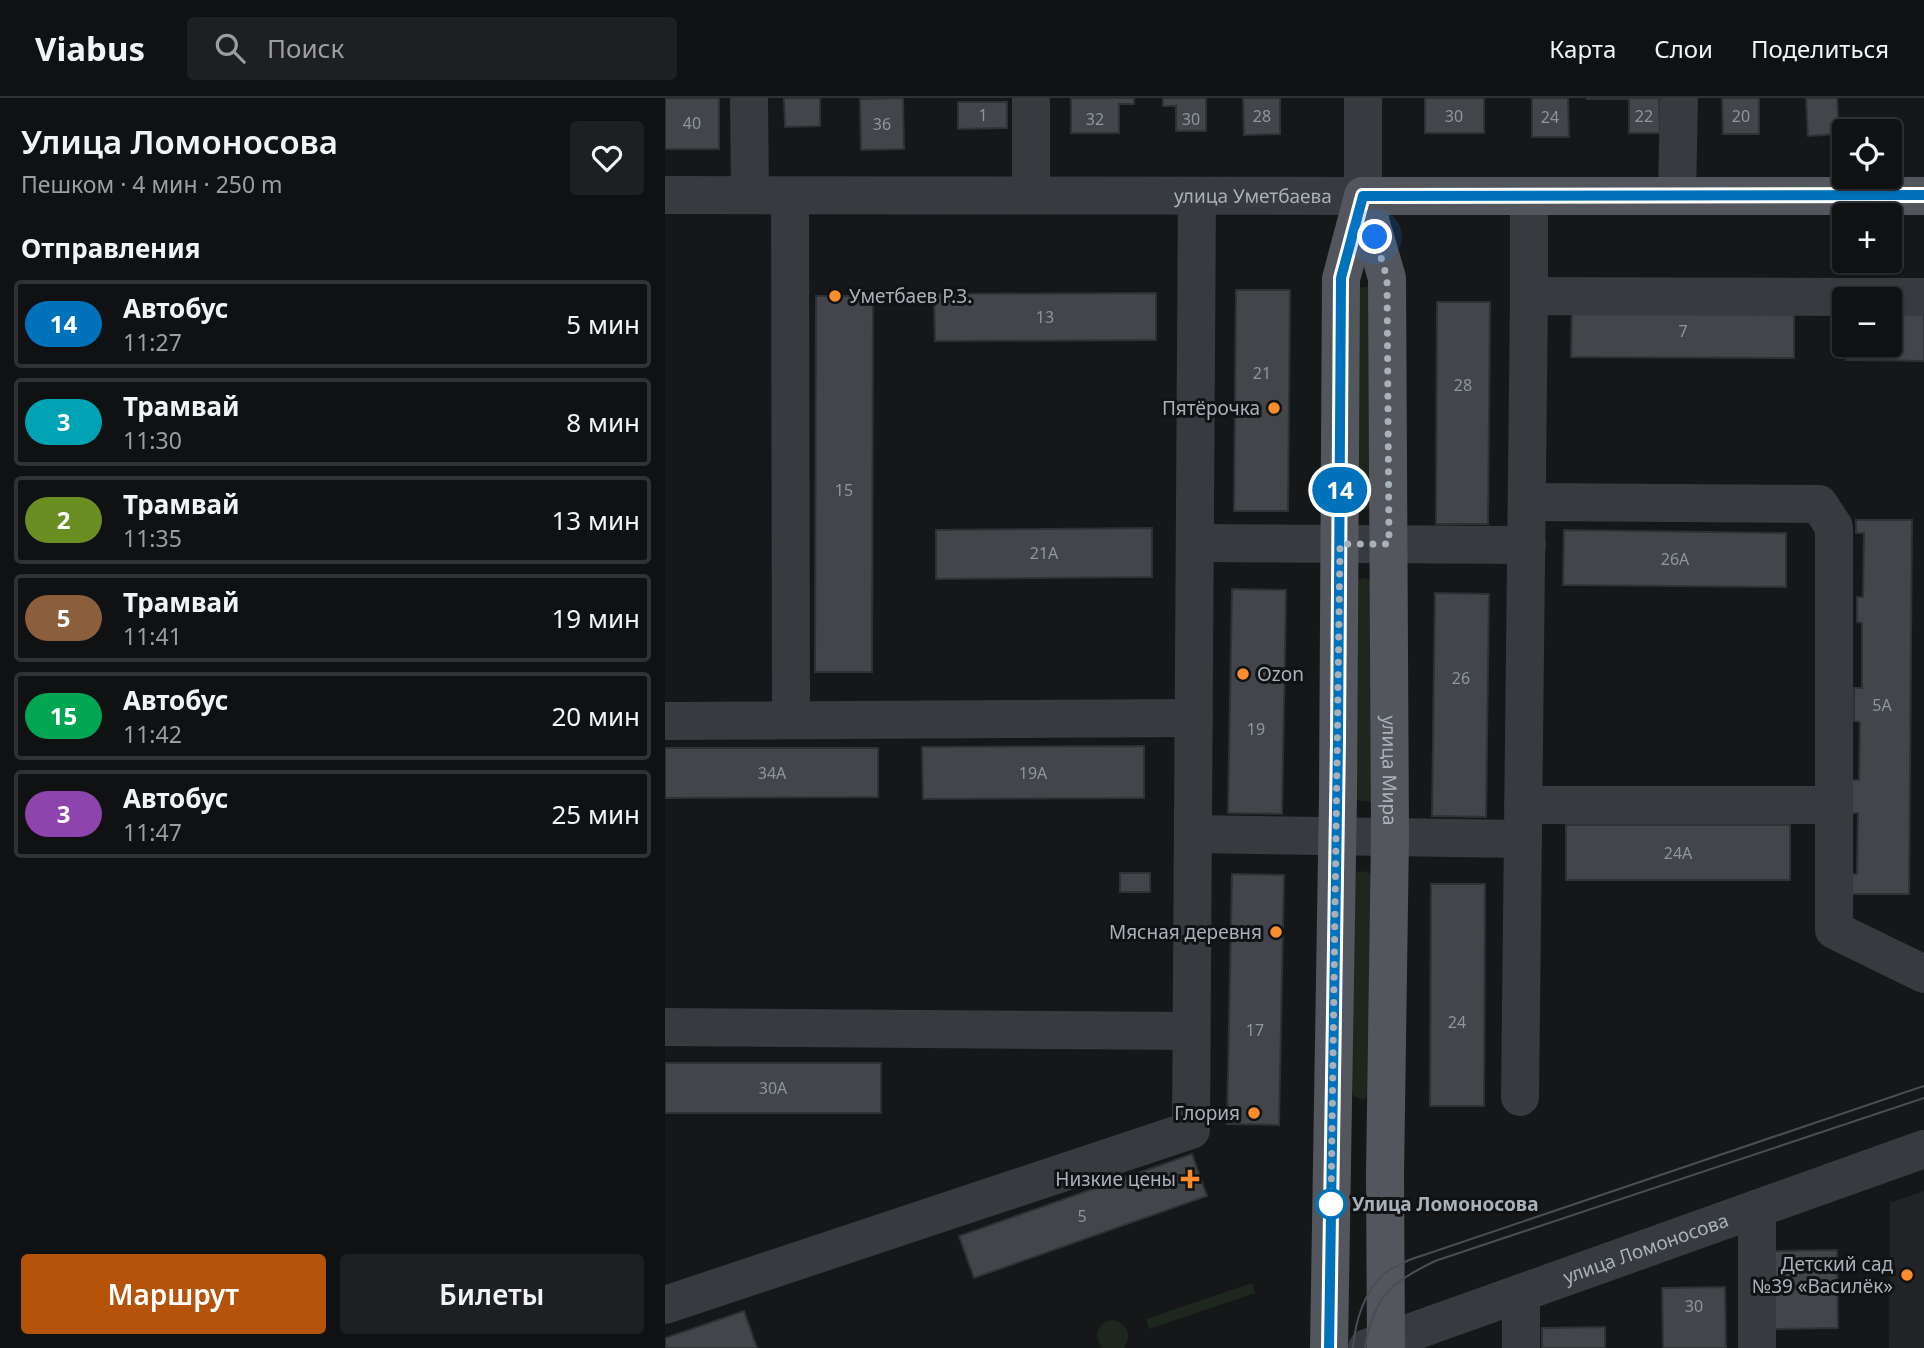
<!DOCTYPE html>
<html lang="ru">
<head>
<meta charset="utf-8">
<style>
  body { margin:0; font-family:"Noto Sans",sans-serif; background:#1e1f21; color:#f1f3f6; height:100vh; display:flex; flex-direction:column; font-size:26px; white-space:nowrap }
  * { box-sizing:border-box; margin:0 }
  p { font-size:23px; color:#9c9da0 }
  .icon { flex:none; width:38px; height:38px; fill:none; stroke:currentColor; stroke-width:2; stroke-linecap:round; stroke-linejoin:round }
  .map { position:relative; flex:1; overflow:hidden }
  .panel { display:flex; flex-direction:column; background:#101113; width:665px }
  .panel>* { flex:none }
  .badge { padding:0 14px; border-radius:23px; font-size:24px; line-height:46px }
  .controls { position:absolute; left:1167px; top:21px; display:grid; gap:14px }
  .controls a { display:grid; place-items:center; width:70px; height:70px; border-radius:7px; background:#101113; box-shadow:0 2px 5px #0004,0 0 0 2px #303133; font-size:35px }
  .you { position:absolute; width:35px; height:35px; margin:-18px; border:5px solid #fff; border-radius:50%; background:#1a73e8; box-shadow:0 0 0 10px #1a73e833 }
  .map>.badge { position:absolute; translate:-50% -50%; box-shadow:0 0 0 4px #fff }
  h2 { padding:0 21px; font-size:26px; line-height:63px }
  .round { display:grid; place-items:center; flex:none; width:74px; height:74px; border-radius:7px; background:#1e1f21 }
  .summary { display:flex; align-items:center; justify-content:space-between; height:119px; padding:0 21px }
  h1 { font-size:33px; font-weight:600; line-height:52px }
  .primary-button { display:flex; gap:14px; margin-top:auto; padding:14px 21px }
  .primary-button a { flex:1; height:80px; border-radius:7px; background:#b45309; color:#fff; font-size:28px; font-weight:600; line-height:80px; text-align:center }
  .primary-button a+a { background:#1e1f21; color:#f1f3f6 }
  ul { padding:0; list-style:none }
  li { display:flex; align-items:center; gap:21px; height:88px; margin:0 14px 10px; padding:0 7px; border:4px solid #303133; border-radius:7px }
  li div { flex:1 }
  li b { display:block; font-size:26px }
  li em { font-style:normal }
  li .badge { min-width:77px; font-weight:700; text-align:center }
  header { display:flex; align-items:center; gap:42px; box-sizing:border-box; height:98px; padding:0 35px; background:#101113; border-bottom:2px solid #303133 }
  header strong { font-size:33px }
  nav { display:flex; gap:38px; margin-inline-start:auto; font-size:24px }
  .search { width:490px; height:63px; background:#1e1f21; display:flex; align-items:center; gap:18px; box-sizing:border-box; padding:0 24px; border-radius:7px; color:#9c9da0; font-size:26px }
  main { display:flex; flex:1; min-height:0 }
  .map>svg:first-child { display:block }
  .built { fill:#222326 }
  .green { fill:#1e271e }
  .building { fill:#424549; stroke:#303135; stroke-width:2 }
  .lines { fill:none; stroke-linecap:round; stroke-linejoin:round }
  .minor { stroke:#373a3e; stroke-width:38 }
  .major { stroke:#53575d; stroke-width:38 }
  .tram { stroke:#4a4e53; stroke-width:2 }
  .line-casing { stroke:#fff; stroke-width:16 }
  .line { stroke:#0072bc; stroke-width:10 }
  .walk { stroke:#a8b1b9; stroke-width:7; stroke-dasharray:0 12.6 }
  .poi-dot { fill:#fb8c2c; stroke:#111214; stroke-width:2.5 }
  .stop-dot { fill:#fff; stroke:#0072bc; stroke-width:3.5 }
  .labels { text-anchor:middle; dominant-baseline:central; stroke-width:6; stroke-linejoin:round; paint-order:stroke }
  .number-label { font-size:16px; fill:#8e969d }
  .street-label { font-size:19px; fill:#a8b1b9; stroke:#111214 }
  .poi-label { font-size:19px; fill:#a8b1b9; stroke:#111214; text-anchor:end }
  .stop-label { font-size:19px; font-weight:bold; fill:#a8b1b9; stroke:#111214; text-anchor:start }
</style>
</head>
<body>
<header>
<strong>Viabus</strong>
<div class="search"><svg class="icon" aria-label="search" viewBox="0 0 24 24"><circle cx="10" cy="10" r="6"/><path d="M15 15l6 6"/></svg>Поиск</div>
<nav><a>Карта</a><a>Слои</a><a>Поделиться</a></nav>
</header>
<main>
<section class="panel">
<div class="summary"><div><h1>Улица Ломоносова</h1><p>Пешком · 4 мин · 250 m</p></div><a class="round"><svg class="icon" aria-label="heart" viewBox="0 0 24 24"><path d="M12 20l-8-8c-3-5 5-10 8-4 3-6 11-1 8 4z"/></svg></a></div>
<h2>Отправления</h2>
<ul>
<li><span class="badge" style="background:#0072bc;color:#fff">14</span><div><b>Автобус</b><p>11:27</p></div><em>5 мин</em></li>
<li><span class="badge" style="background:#00a3b4;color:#fff">3</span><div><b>Трамвай</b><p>11:30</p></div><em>8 мин</em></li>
<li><span class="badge" style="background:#6b8e23;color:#fff">2</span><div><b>Трамвай</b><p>11:35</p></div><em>13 мин</em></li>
<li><span class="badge" style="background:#8b5e3c;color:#fff">5</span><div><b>Трамвай</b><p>11:41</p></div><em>19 мин</em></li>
<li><span class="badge" style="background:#00a651;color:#fff">15</span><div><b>Автобус</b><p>11:42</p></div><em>20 мин</em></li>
<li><span class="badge" style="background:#8e44ad;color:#fff">3</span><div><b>Автобус</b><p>11:47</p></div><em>25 мин</em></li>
</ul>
<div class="primary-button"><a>Маршрут</a><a>Билеты</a></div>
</section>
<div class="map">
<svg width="1259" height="1250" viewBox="0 0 1259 1250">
  <rect width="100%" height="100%" fill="#161719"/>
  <path class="built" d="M1259,1093v157h-35l1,-145z"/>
  <path class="green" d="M700,189h6v222l-5,1 -10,-4 2,-218z
    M699,480l7,2v221h-11l-4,-3 1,-218z
    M697,773l7,2 4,5 -4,217 -5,4c-9,0 -11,-4 -14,-12l6,-214z
    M587,1185l3,10 -106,36 -3,-10z
    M448,1222c15,3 19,16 11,28h-22c-9,-12 -5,-26 11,-28z"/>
  <path class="building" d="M0,0h54v51h-54z
    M119,0h36v28l-35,1z
    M238,0l1,51 -43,1 -1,-51z
    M406,0h63v6h-15v29h-48z
    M498,0h43v33h-30v-25h-13z
    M578,0h37v36l-36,1z
    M760,0h59v35h-59z
    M867,0h36l1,39h-37z
    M922,0h72l1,35h-31v-34h-42z
    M1057,0h37v36h-36z
    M1141,0h31l2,36 -31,2z
    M293,4h49v26l-49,1z
    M571,192h54l-2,221h-54z
    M491,195v47l-221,1 -1,-47z
    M151,198h57l-1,376h-57z
    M772,204h53l-2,222h-52z
    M907,206l222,1v53l-223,-1z
    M1225,208h34v55l-78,-1 1,-15h43z
    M1191,422h56l-3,374h-58v-20h6l1,-61h-6v-33h7l1,-58 -6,-1v-33h8v-65l-5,-1v-25h6l1,-64h-8z
    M487,430v49l-216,2v-49z
    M899,432l222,3v54l-223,-2z
    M567,491l54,1 -4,224 -54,-1z
    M770,495l54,1 -3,223 -54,-1z
    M479,648v52l-221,1 -1,-52z
    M0,650h213v49l-213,1z
    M901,727h224v55h-224z
    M455,775h30v19h-30z
    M567,776l52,1 -5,250 -52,-1z
    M766,786h54l-1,222h-54z
    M0,965h216v50h-216z
    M527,1056l15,42 -233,82 -15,-42z
    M1172,1152l1,78 -66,1v-78z
    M1060,1189l1,61h-63l-1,-60z
    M79,1213l13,37h-92v-10z
    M940,1229v21h-63v-20z"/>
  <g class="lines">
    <g class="minor">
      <path d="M84,0l1,97"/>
      <path id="s1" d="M0,97l698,1v-98"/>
      <path d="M366,97v-97"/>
      <path d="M125,98l1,524"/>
      <path d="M864,98v100"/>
      <path d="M1012,98l2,-98"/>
      <path d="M862,404l292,2 15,23v403l90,44"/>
      <path d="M530,445l332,2"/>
      <path d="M0,623l529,-3"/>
      <path d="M858,707h311"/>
      <path d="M528,736l330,5"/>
      <path d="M0,929l526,4"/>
      <path d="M855,999l9,-801 395,1"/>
      <path d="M1092,1111v139"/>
      <path d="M856,1195v55"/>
      <path d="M0,1207l526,-175 6,-934"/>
      <path id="s2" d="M702,1250l557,-199"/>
    </g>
    <g class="major">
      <path id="s3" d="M698,98l24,82 3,559 -5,338 1,173"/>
      <path d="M698,98h561"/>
      <path d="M664,1250l9,-553 3,-516 22,-83"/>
    </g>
    <path class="tram" d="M688,1250c2,-26 11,-57 32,-75 7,-5 16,-9 24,-13l515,-174
      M700,1250c9,-52 24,-64 70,-87l489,-163"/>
  </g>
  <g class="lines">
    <defs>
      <path id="line" d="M664,1250l9,-606 3,-464 22,-82 561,-1"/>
    </defs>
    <use href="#line" class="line-casing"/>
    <use href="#line" class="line"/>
    <path class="walk" d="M666,1106l9,-660h49l-2,-266 -12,-41"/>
  </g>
  <g class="poi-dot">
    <circle cx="170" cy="198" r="7"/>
    <circle cx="609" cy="310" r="7"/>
    <circle cx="578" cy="576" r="7"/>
    <circle cx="611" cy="834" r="7"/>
    <circle cx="589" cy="1015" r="7"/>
    <path d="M521.5 1070.5h7v7h7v7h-7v7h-7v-7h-7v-7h7z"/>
    <circle cx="1242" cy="1177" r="7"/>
  </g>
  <circle class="stop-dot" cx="666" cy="1106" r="14"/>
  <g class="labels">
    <g class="number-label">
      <text x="318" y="17">1</text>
      <text x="597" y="18">28</text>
      <text x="789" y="18">30</text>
      <text x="979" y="18">22</text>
      <text x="1076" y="18">20</text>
      <text x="885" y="19">24</text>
      <text x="430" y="21">32</text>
      <text x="526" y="21">30</text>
      <text x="27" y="25">40</text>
      <text x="217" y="26">36</text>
      <text x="380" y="219">13</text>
      <text x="1018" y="233">7</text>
      <text x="597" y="275">21</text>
      <text x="798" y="287">28</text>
      <text x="179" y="392">15</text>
      <text x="379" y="455">21А</text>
      <text x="1010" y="461">26А</text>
      <text x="796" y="580">26</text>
      <text x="1217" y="607">5А</text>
      <text x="591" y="631">19</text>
      <text x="107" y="675">34А</text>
      <text x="368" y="675">19А</text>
      <text x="1013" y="755">24А</text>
      <text x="792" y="924">24</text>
      <text x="590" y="932">17</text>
      <text x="108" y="990">30А</text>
      <text x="417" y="1118">5</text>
      <text x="1029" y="1208">30</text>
    </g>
    <g class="street-label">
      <text stroke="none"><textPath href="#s1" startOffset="588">улица Уметбаева</textPath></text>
      <text stroke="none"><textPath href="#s3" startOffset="578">улица Мира</textPath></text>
      <text stroke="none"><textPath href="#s2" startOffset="296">улица Ломоносова</textPath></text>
    </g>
    <g class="poi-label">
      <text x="184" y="198" text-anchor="start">Уметбаев Р.З.</text>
      <text x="595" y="310">Пятёрочка</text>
      <text x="592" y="576" text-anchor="start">Ozon</text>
      <text x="597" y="834">Мясная деревня</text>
      <text x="575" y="1015">Глория</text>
      <text x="511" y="1081">Низкие цены</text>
      <text x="1228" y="1166">Детский сад<tspan x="1228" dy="22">№39 «Василёк»</tspan></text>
    </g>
    <g class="stop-label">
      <text x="687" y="1106">Улица Ломоносова</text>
    </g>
  </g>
</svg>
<div class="controls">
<a><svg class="icon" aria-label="locate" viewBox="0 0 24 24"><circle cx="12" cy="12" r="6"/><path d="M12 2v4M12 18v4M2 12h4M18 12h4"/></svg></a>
<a>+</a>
<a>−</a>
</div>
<div class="you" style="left:710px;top:139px"></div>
<b class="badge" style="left:675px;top:392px;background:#0072bc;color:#fff">14</b>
</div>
</main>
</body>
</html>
